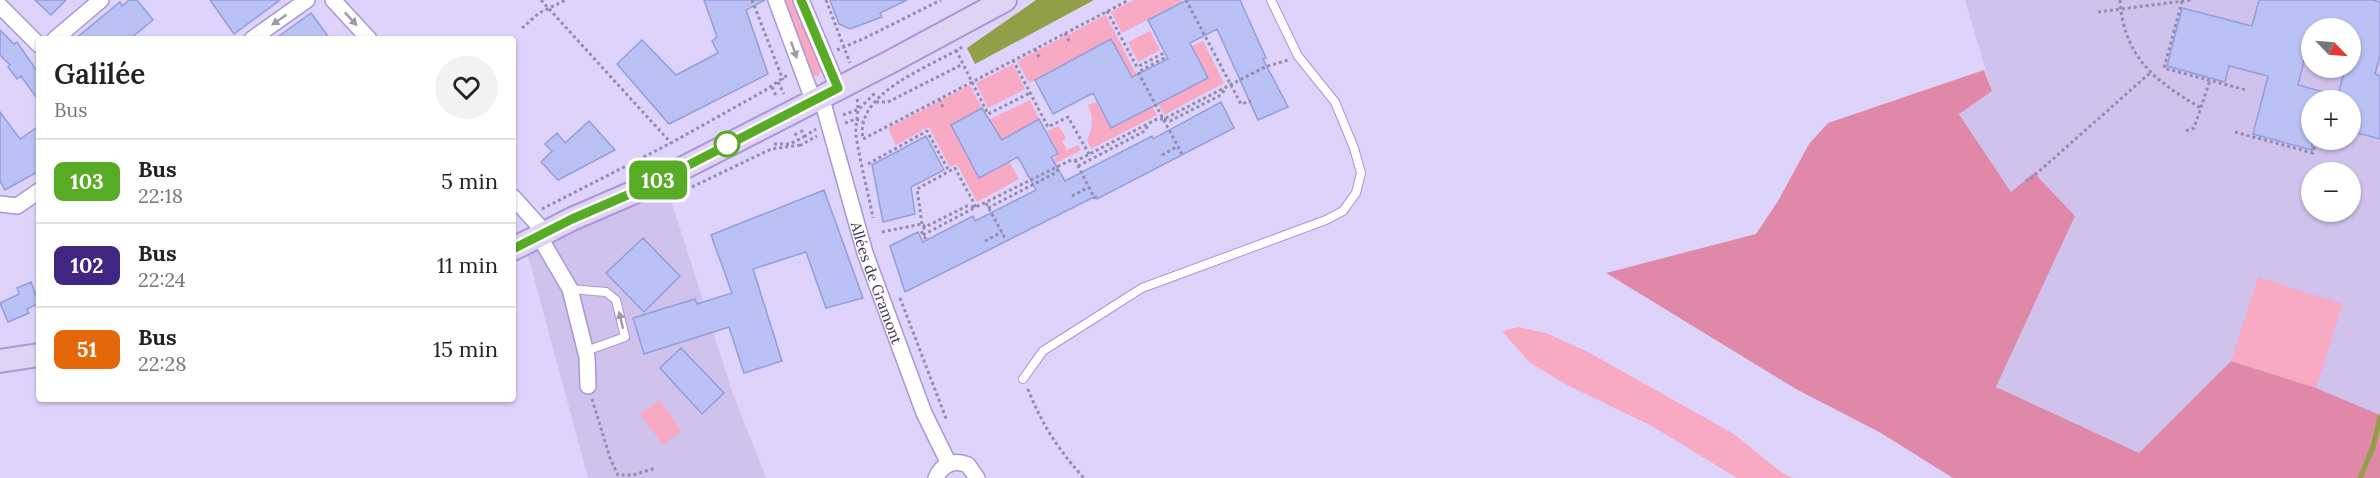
<!DOCTYPE html>
<html lang="fr">
<head>
<meta charset="utf-8">
<style>
  body { margin:0; font-family:Lora,serif; background:#f2f2f2; color:#222; height:100vh; display:flex; flex-direction:column; font-size:22px; white-space:nowrap }
  * { box-sizing:border-box; margin:0 }
  p { font-size:20px; color:#767676 }
  .icon { flex:none; width:33px; height:33px; fill:none; stroke:currentColor; stroke-width:2; stroke-linecap:round; stroke-linejoin:round }
  .map { position:relative; flex:1; overflow:hidden }
  .details { position:absolute; left:36px; top:36px; width:480px; height:366px; display:flex; flex-direction:column; background:#fff; border-radius:6px; box-shadow:0 2px 4px #0004 }
  .details>* { flex:none }
  .badge { padding:0 12px; border-radius:9px; font-size:21px; line-height:39px }
  .needle { width:39px; rotate:115deg }
  .buttons { position:absolute; left:2301px; top:18px; display:grid; gap:12px }
  .buttons a { display:grid; place-items:center; width:60px; height:60px; border-radius:50%; background:#fff; box-shadow:0 2px 4px #0004; font-size:30px }
  .map>.badge { position:absolute; translate:-50% -50%; box-shadow:0 0 0 3px #fff }
  .round { display:grid; place-items:center; flex:none; width:63px; height:63px; border-radius:32px; background:#f2f2f2 }
  .summary { display:flex; align-items:center; justify-content:space-between; height:102px; padding:0 18px }
  h1 { font-size:28px; font-weight:600; line-height:45px }
  ul { padding:0; list-style:none }
  li { display:flex; align-items:center; gap:18px; height:84px; padding:0 18px; border-top:2px solid #e0e0e0 }
  li div { flex:1 }
  li b { display:block; font-size:22px }
  li em { font-style:normal }
  li .badge { min-width:66px; font-weight:700; text-align:center }
  .map>svg:first-child { display:block }
  .built { fill:#cfc3ee; fill-rule:evenodd }
  .green { fill:#f8aac4 }
  .forest { fill:#e088a7 }
  .water { fill:#919f48 }
  .lines { fill:none; stroke-linecap:round; stroke-linejoin:round }
  .stream { stroke:#919f48; stroke-width:5 }
  .building { fill:#b9c1f5; stroke:#949ddc; stroke-width:1.5; fill-rule:evenodd }
  .service-casing { stroke:#a997d6; stroke-width:10 }
  .minor-casing { stroke:#a997d6; stroke-width:18 }
  .secondary-casing { stroke:#a997d6; stroke-width:26 }
  .path { stroke:#958bae; stroke-width:3; stroke-dasharray:3 3; stroke-linecap:butt }
  .service { stroke:#fff; stroke-width:8 }
  .minor { stroke:#fff; stroke-width:15 }
  .secondary { stroke:#dfd4f4; stroke-width:22 }
  .oneway { fill:#9e9aa7 }
  .line-casing { stroke:#fff; stroke-width:14 }
  .line { stroke:#58ac25; stroke-width:9 }
  .stop-dot { fill:#fff; stroke:#58ac25; stroke-width:3 }
  .labels { text-anchor:middle; dominant-baseline:central; stroke-width:5; stroke-linejoin:round; paint-order:stroke }
  .street-label { font-size:15px; fill:#3c344f; stroke:#ded3fb }
</style>
</head>
<body>
<div class="map">
<svg width="2380" height="478" viewBox="0 0 2380 478">
  <rect width="100%" height="100%" fill="#ded3fb"/>
  <path class="built" d="M1965,0h415v415l-64,-27 -85,-27 -92,92 -143,-66 79,-171 -64,-24 -52,-79 33,-22zM2312,28h38v40h-38zM2312,100h38v40h-38zM2312,172h38v40h-38z
    M668,191l64,200 34,87h-178l-61,-226 99,-45z"/>
  <path class="green" d="M782,0h13l27,69 -4,8 -7,-3z
    M1134,0h47l1,2 -60,31 -11,-21z
    M1106,15l51,100 -66,34 -4,-9c6,-13 7,-22 1,-35l9,-3 14,26 37,-20 -36,-69 -83,44 -12,-22z
    M1150,31l10,19 -22,12 -10,-20z
    M1203,41l21,42 -60,32 -22,-42 10,-6 16,32 40,-21 -16,-32z
    M1013,64l12,25 -37,19 -12,-25z
    M970,85l12,23 -31,17 58,36 10,18 -42,23 -20,-38 -7,3 -21,-40 -33,18 -8,-17z
    M1030,100l9,19 -37,21 -8,-15 -3,1 -3,-6z
    M1059,126l7,12 -4,3 5,9 11,-5 3,5 -53,28 -3,-4 34,-19 -12,-24z
    M2258,277l85,27 -27,84 -85,-27z
    M1518,327l28,6 42,19 146,82 47,38 12,6h-56l-85,-52 -85,-41 -38,-23 -27,-31z
    M660,400l22,31 -19,14 -23,-31z"/>
  <path class="forest" d="M1984,70l8,21 -33,23 52,78 23,-19 41,43 -79,171 143,66 92,-92 85,27 64,27v63h-427l-72,-45 -85,-44 -190,-116 150,-39 22,-33 31,-57 19,-21z"/>
  <path class="water" d="M1036,0h58l-119,64 -8,-16z"/>
  <g class="lines">
    <path class="stream" d="M2360,478l13,-31 7,-30"/>
  </g>
  <path class="building" d="M35,0h31l-15,15z
    M129,0h8l16,20 -23,19h-55l45,-37 2,4z
    M210,0h70l-46,34z
    M704,0h61l-19,10 22,64 -99,50 -52,-60 25,-24 34,35 42,-22 -6,-12 5,-4z
    M830,0h77l-27,13 2,4 -32,12 -11,-5z
    M1187,0h53l26,58 -3,1 25,48 -30,13 -41,-91 -27,14 18,35 -97,50 -18,-35 -40,21 -18,-34 76,-41 21,38 36,-18 -20,-39z
    M2259,0h114l7,2v53l-5,19 5,2v63l-30,-8v-31h-38v50l-59,-16 15,-58 -39,-10 -4,16 -58,-16 15,-58 70,18zM2312,28h38v40h-5l-7,28 -40,-11 10,-40 4,1z
    M311,13l19,26h-55z
    M0,30l14,14 3,-2 22,32v27l-18,-25 -4,3 -9,-12 2,-2 -10,-10z
    M1221,102l13,26 -137,71 -1,-3 -191,96 -15,-46 28,-14 5,10 50,-26 2,5 61,-31 -18,-33 -39,21 -28,-53 31,-17 20,32 37,-21 19,35 -7,3 14,24 87,-45 1,3z
    M0,112l20,27 19,-13v45l-34,19 -5,-9z
    M589,121l26,29 -57,30 -17,-18 11,-11 -7,-7 12,-11 8,10z
    M926,136l18,34 -33,17 4,27 -32,8 -11,-57z
    M824,190l39,108 -37,10 -20,-56 -53,17 29,92 -38,12 -15,-46 -85,27 -11,-36 62,-19 2,5 35,-11 -21,-58z
    M643,238l37,38 -36,36 -38,-39z
    M31,282l8,21 -12,6 2,4 -21,9 -8,-19 19,-9 -2,-6z
    M681,348l43,45 -22,21 -42,-46z"/>
  <g class="lines">
    <defs>
      <path id="service" d="M570,289l36,3 10,8 9,37 -39,14
        M1023,379l20,-28 99,-63 184,-68 17,-9 13,-18 5,-20 -7,-25 -19,-46 -37,-46 -27,-56"/>
      <g id="minor">
        <path d="M333,0l36,39"/>
        <path d="M776,0l37,100"/>
        <path d="M801,0l37,88"/>
        <path d="M0,6l39,39"/>
        <path d="M55,39l46,-39"/>
        <path d="M252,39l55,-39"/>
        <path id="s1" d="M821,96l44,157 59,160 25,51"/>
        <path d="M513,197l27,30 3,7"/>
        <path d="M0,204l17,2 22,-15"/>
        <path d="M539,236l31,53 17,68 1,29"/>
        <path d="M936,478c6,-14 18,-19 32,-13l9,13"/>
      </g>
      <path id="secondary" d="M513,249l59,-30 74,-32 246,-126 113,-61
        M0,361l39,-6"/>
    </defs>
    <use href="#service" class="service-casing"/>
    <use href="#minor" class="minor-casing"/>
    <use href="#secondary" class="secondary-casing"/>
    <path class="path" d="M541,0l130,143
      M752,0l31,80
      M826,0l24,63
      M1186,0l55,104 10,-3
      M2120,0c4,58 35,81 81,108
      M2182,1l-18,67 82,22
      M1107,11l30,56 25,-13 2,4 -26,14 44,82
      M2098,12l93,-12
      M522,28l17,-15 27,-13
      M1065,33l4,8
      M962,47c-31,20 -108,45 -99,92l266,-139
      M1035,49l4,8
      M837,50l28,-12 76,-38
      M956,50l32,64 42,-21
      M1013,60l35,67 20,-10 21,37
      M778,82l6,12
      M772,87l5,11
      M857,99c3,12 -2,23 -1,36 4,28 12,56 17,83
      M939,99l4,8
      M876,102h12l75,-38
      M843,115l16,-6 17,-17
      M1164,119l6,2 49,-25 7,-7
      M845,123l11,-4 7,3
      M801,130l4,6 11,-7
      M2186,131l8,-3 16,-48
      M2235,132l78,21 3,-13
      M795,133l6,12 16,-9
      M774,144h16l15,-8
      M1162,155l16,-9
      M1075,160l20,39
      M868,164l59,-33 22,40
      M1078,166l67,-35 3,-6
      M2026,179l2,2 122,-108
      M692,187l79,-38 30,-4
      M1072,196l17,-9
      M986,203l20,37
      M988,208l69,-36 2,-6
      M542,209l129,-66 93,-52 25,-17
      M922,224l-5,-35 38,-21 21,39 -53,28
      M925,227l-4,4 6,10
      M882,232l40,-8 3,3 42,-21 9,1 93,-46 9,-1 79,-41h7l101,-52 23,-7
      M985,241l17,-9
      M900,298l47,123
      M1028,389c13,34 31,62 56,89
      M592,399l18,59 8,17h15l23,-7"/>
    <use href="#service" class="service"/>
    <use href="#minor" class="minor"/>
    <use href="#secondary" class="secondary"/>
  </g>
  <defs><path id="oneway-solid" d="M-6-.8H1V-3.2L6.5 0L1 3.2V.8H-6Z" transform="scale(1.5)"/></defs>
  <g class="oneway">
    <use href="#oneway-solid" transform="translate(351 19) rotate(47)"/>
    <use href="#oneway-solid" transform="translate(279 20) rotate(145)"/>
    <use href="#oneway-solid" transform="translate(794 50) rotate(71)"/>
    <use href="#oneway-solid" transform="translate(621 320) rotate(-103)"/>
  </g>
  <g class="lines">
    <defs>
      <path id="line" d="M513,249l59,-30 74,-32 192,-99 -37,-88"/>
    </defs>
    <use href="#line" class="line-casing"/>
    <use href="#line" class="line"/>
  </g>
  <circle class="stop-dot" cx="727" cy="144" r="12"/>
  <g class="labels">
    <g class="street-label">
      <text stroke="none"><textPath href="#s1" startOffset="195">Allées de Gramont</textPath></text>
    </g>
  </g>
</svg>
<div class="buttons">
<a><svg class="needle" viewBox="-14 -14 28 28"><path d="M0-13l5 13h-10z" fill="#e53935"/><path d="M0 13l5-13h-10z" fill="#767676"/></svg></a>
<a>+</a>
<a>−</a>
</div>
<b class="badge" style="left:658px;top:180px;background:#58ac25;color:#fff">103</b>
<section class="details">
<div class="summary"><div><h1>Galilée</h1><p>Bus</p></div><a class="round"><svg class="icon" aria-label="heart" viewBox="0 0 24 24"><path d="M12 20l-8-8c-3-5 5-10 8-4 3-6 11-1 8 4z"/></svg></a></div>
<ul>
<li><span class="badge" style="background:#58ac25;color:#fff">103</span><div><b>Bus</b><p>22:18</p></div><em>5 min</em></li>
<li><span class="badge" style="background:#3f2682;color:#fff">102</span><div><b>Bus</b><p>22:24</p></div><em>11 min</em></li>
<li><span class="badge" style="background:#e46809;color:#fff">51</span><div><b>Bus</b><p>22:28</p></div><em>15 min</em></li>
</ul>
</section>
</div>
</body>
</html>
